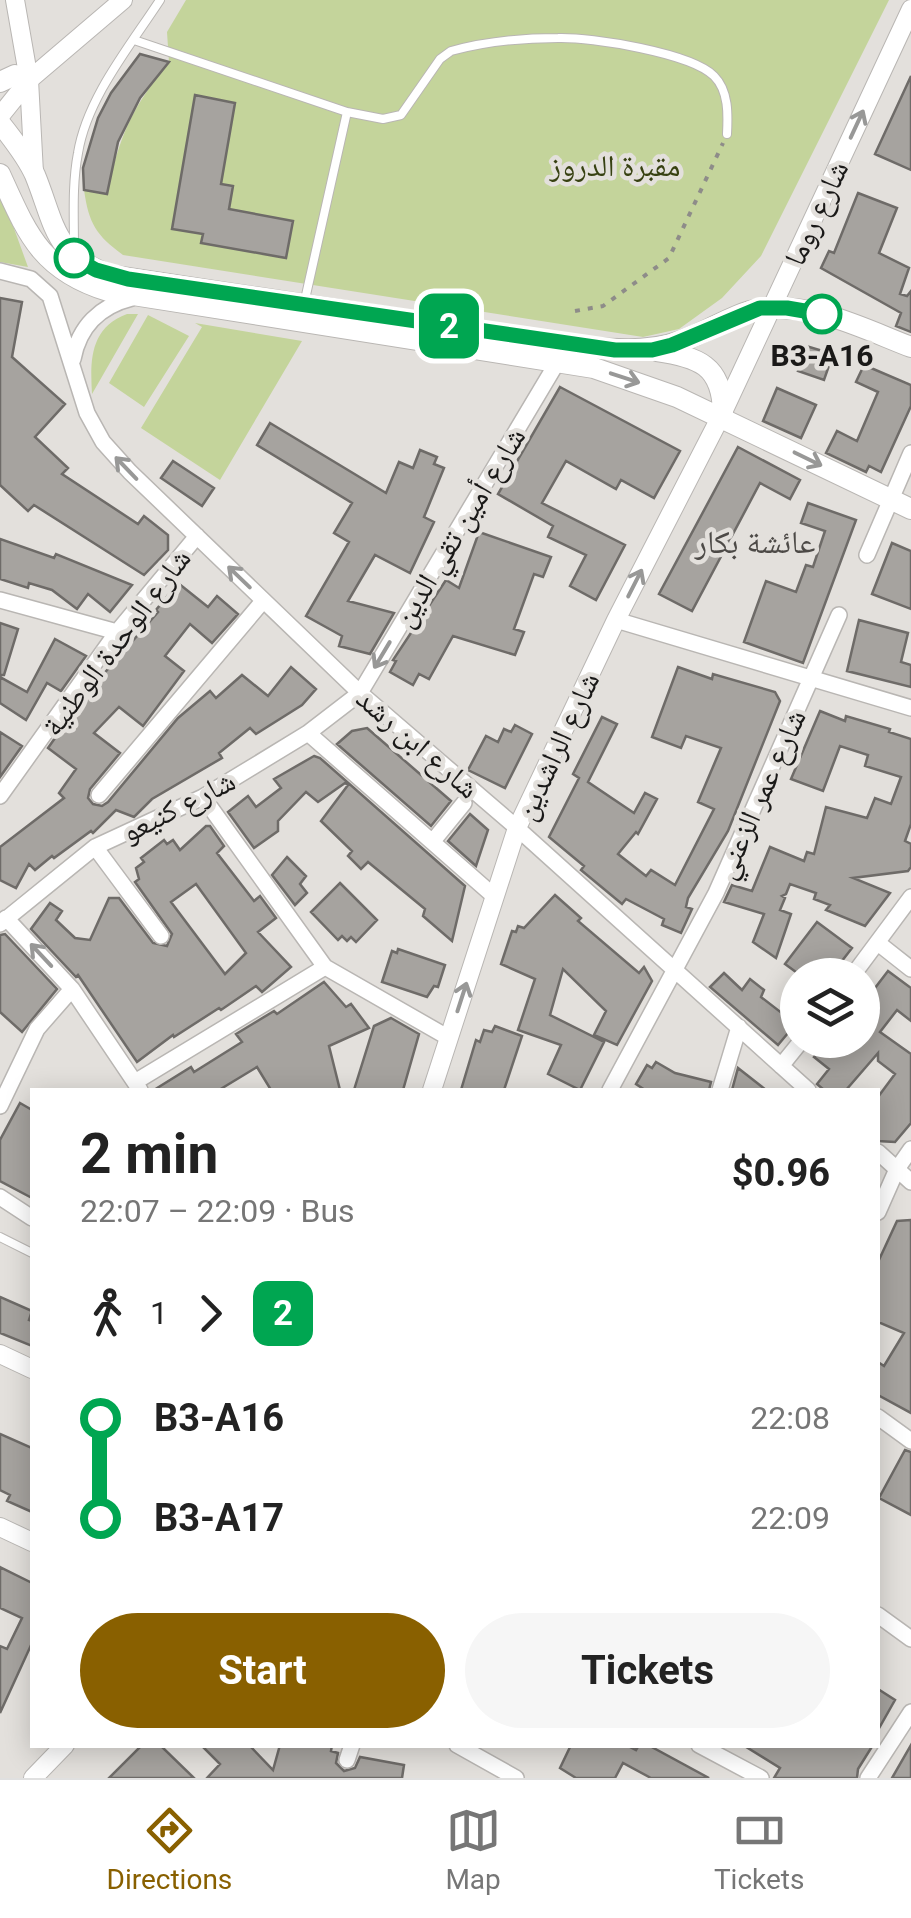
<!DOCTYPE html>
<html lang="en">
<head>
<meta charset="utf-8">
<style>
  body { margin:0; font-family:Roboto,"Noto Naskh Arabic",sans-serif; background:#f6f6f6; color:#222; height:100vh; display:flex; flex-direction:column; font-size:38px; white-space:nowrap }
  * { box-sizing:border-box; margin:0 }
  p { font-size:32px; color:#767676 }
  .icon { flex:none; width:55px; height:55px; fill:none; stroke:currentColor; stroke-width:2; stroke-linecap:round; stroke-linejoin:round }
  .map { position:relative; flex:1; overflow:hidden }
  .details { position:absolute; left:30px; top:1088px; width:850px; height:660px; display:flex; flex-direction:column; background:#fff; border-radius:0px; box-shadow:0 5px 25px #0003 }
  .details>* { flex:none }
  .badge { padding:0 20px; border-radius:15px; font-size:35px; line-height:65px }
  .tools { position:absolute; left:780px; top:958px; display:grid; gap:20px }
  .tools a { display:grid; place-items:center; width:100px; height:100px; border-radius:50%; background:#fff; box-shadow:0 5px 25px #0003; font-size:50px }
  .map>.badge { position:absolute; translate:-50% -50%; box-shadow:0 0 0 5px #fff }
  .legs { display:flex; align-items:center; gap:15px; height:110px; padding:0 50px; font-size:32px }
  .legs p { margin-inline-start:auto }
  .headline { display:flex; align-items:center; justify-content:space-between; height:170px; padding:0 50px }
  h1 { font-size:55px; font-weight:700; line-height:75px }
  .action { display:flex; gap:20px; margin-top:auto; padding:20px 50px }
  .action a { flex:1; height:115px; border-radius:60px; background:#896000; color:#fff; font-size:40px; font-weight:700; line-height:115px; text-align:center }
  .action a+a { background:#f6f6f6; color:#222 }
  ul { padding:0 50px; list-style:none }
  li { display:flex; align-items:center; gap:35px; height:100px; font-size:38px }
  li i { display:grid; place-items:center; width:15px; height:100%; margin:0 12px; background:currentColor }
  li i::after { content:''; width:25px; height:25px; margin:-12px; border:8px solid; border-radius:50%; background:#fff }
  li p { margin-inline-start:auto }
  li:first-child i { background:linear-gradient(#0000 50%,currentColor 0) }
  li:last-child i { background:linear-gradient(currentColor 50%,#0000 0) }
  .dock { display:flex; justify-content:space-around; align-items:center; height:140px; border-top:2px solid #e0e0e0; background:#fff; font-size:28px; color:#767676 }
  .dock a { display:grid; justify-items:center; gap:5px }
  .dock .selected { color:#896000 }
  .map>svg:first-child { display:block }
  .green { fill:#c4d49b }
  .building { fill:#a6a39f; stroke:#6e6b68; stroke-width:2.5; fill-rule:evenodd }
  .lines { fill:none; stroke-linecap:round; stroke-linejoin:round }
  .service-casing { stroke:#b9b6b3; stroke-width:10 }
  .minor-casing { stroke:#b9b6b3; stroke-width:18 }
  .tertiary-casing { stroke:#b9b6b3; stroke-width:20 }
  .secondary-casing { stroke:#b9b6b3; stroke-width:22 }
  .path { stroke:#8e8c89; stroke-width:4; stroke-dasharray:5 8; stroke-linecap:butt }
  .service { stroke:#fff; stroke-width:8 }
  .minor { stroke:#fff; stroke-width:15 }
  .tertiary { stroke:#fff; stroke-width:18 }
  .secondary { stroke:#fff; stroke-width:20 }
  .oneway { stroke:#989897 }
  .line-1-casing { stroke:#fff; stroke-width:22 }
  .line-1 { stroke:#00a651; stroke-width:15 }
  .stop-1-dot { fill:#fff; stroke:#00a651; stroke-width:5 }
  .labels { text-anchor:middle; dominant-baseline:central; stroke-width:9; stroke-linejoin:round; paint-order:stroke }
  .park-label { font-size:30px; fill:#374112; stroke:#e3e0dc }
  .street-label { font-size:30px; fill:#1a1918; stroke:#e3e0dc }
  .stop-label { font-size:30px; font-weight:bold; fill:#1a1918; stroke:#e3e0dc }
  .neighbourhood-label { font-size:32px; fill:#4d4a47; stroke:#e3e0dc }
</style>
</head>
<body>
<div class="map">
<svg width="911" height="1778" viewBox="0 0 911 1778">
  <rect width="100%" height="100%" fill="#e3e0dc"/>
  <path class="green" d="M186,0h703l-128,256 -39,42 -43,31 -36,8 -520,-82c-27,-20 -34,-31 -39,-65l23,3c13,-58 24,-84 62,-131l-2,-30z
    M0,190l28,77 -28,-5z
    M127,314h11l-46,80c-2,-34 -2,-66 35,-80z
    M148,315l41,21 -45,71 -35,-24z
    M195,323l107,18 -82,139 -79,-52 61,-101z"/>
  <path class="building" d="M140,54l29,8 -29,36 -22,44 -11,52 -23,-4 -1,-22 15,-50 13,-25z
    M911,76v94l-36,-16z
    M195,95l40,8 -14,81 12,2 -4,23 64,12 -7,37 -85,-15 2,-9 -31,-5z
    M858,193l39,15 -18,45 30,15 -9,26 7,2 4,-5v41l-15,-6 5,-13 -80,-45 8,-17 5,2z
    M0,298l22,4 -10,55 53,47 -30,33 33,31 -6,6 76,50 6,-8 24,19v15l-24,25 -110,-70 -6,6 -28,-26z
    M806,346l27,8 -9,26 -26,-9z
    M864,365l47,20v21l-30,66 -12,-6 -3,6 -40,-19 11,-22 20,10 21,-49 -22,-10z
    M560,387l120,64 -26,47 -33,-18 -5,9 -50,-28 -24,42 83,42 -29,55 -26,-14 16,-31 -38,-18 5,-11 -55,-32z
    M777,388l39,17 -15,33 -38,-17z
    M270,423l116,70 13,-31 14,6 7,-18 17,7 -3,7 10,4 -20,49 10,5 -24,51 -35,-18 -27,46 46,12 -24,41 -31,-8 3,-10 -36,-20 43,-74 -15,-9 18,-30 -95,-58z
    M738,447l62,33 -10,19 -30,-16 -68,128 -33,-17z
    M173,461l41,27 -12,18 -41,-28z
    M808,503l48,17 -53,143 -59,-21 22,-61 30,11 10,-27 7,2 12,-36 -24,-8z
    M479,532l72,25 -8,20 -9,-3 -20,55 10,3 -9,23 -62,-19 -24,43 -10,-5 -6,11 -23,-13 6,-11 -3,-1 53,-80 13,8z
    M0,539l54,19 2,-4 76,31 -22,27 -22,-18 -11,15 -25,-19 -23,-7 -1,5 -28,-9z
    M892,543l19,8v58l-39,-15z
    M178,583l30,24 9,-11 21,18 -26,29 -22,-19 -25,32 19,15 -41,55 -24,-19 -25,26 26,20 -30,36 -2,9 5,6 9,2 6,-4 70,-84 32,-27 6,7 26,-23 26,21 23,-29 25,22 -14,16 -46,29 -6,-6 -31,25 3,5 -70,41 -18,18 -18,-7 -23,23 -2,-2 -37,27 -2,-2 -17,14 -6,-6 -13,24 -16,-8v-33l64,-49 -5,-5 17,-24 -28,-21 38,-54 72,-82 -2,-2z
    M859,620l49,13 -7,29 10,3v22l-64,-16z
    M0,623l18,6 -14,46h-4z
    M55,639l31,17 -25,35 -14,-8 -21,37 -26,-17v-26l27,15z
    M678,667l34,12 1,-5 62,18 5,9 -52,130 -40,67 -2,9 6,2 -11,24 -19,-8 2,-6 -38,-20 -4,5 -41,-34 3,-4 -35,-29 30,-59 -6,-4 29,-57 15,7 -29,58 46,31 11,-20 12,6 -19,35 -2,-2 -18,22 28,22 5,-6 24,15 39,-76 -16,-7 23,-54 -35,-12 -5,12 -29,-11z
    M820,711l25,10 1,-5 44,13 -1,3 22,7v85l-6,17 6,3v23l-3,4 -55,7 37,15 -25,33 -39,-16 4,-5 -16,-6 2,-6 -26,-9 -4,10 -4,2 3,2 -5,12 11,4 -15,44 -23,-16 11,-28 -40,-12 8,-17 20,6 18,-44 34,14 3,-9 7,2 12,-47 41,11 8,-20 16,6 10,-27 -36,-11 3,-11 -28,-9 -17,45 -32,-12z
    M515,725l17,9 -27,54 -37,-18 18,-34 12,6 6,-13 7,3z
    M367,728l84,73 -20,25 -94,-82 15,-13z
    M0,732l22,14 -22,31z
    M314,756l6,2 145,128 -13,55 -29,-25 2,-7 -57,-47 -7,7 -13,-13 4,-5 -31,-30 27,-36 -3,-2 -27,19 -12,-10 -28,29v10l-24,17 -26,-36 20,-16 8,11 25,-19 -7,-9z
    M470,814l18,16 -12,36 -28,-25z
    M206,826h4l14,20 -7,7 37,48 6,-5 16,22 -18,14 33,35 -29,25 -6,-6 -35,24 -2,-2 -45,29 -1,-2 -36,27 -59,-87 -2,2 -45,-48 19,-26 12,8 -6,9 19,18 15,2 19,-42h10l34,45 14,3 5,-12 -37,-52 4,-3 -3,-11 8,-6 -3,-4 23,-18 3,4 6,-4 7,10zM196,884l50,69 -21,21 -54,-72z
    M287,857l19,19 -6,8 7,9 -12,12 -23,-30z
    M340,883l37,37 -21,22 -5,-5 -4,4 -5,-5 -4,4 -27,-28z
    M555,895l26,23 -3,3 61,52 5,-6 8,14 -35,64 -23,-10 12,-24 -43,-42 -13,46 54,27 -24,48 -32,-16 13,-29 -43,-15 17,-51 -34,-15 11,-33 4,1 2,-6 6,2z
    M817,922l35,26 -21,27h-31l-15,-11z
    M5,934l52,55 -35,43 -22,-20v-77z
    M398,949l47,16 -7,22 -4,-1 -7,11 -45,-15 10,-31 5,2z
    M888,971l23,17v33l-14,-11 -17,22 31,22v69l-16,19 -17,-1v-44l17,-23 -17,-13v-8l-32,37h-22l-7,-6 12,-15 -15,-12 14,-17h34v-35z
    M724,973l18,17 8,-11 14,11 -3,7 26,20 -3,3 9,7 -15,18 -68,-58z
    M324,982l22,25 5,-3 18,24 -40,18 11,44h-69l-14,-23 -38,23h-65l37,-23 3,5 48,-30 -6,-8 38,-23 3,3z
    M391,1018l28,16 -16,56h-49l20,-64z
    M495,1026l27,10 -18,54h-43l15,-50 4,2 4,-12 8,2z
    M656,1062l19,11 36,9 -2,8h-64l-9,-6 11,-19 5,3z
    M738,1068l28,22h-34z
    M20,1103l12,7v88l-32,-17v-41z
    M911,1220v193l-33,-18v-33l6,4 20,-33 -26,-11v-60l19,-41z
    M0,1297l32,14 -3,9 3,1v25l-32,-13z
    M0,1434l32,14v64l-25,-11 3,-6 -10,-5z
    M905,1450l6,2v63l-32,-17z
    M0,1567l32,16v60l-32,70v-67l7,3 15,-31 -22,-10z
    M878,1689l17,11 -17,30z
    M142,1745h18l34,33h-85z
    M201,1745h48l24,25 7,-25h52l-1,6 7,2 -2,10 8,8 11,-3 5,-11 44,8 -2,13h-195l13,-14z
    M571,1745h55l10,5 3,-5h9l61,33h-58l-28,-15 -8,15h-39l-16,-10z
    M743,1745h130l-15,24 -1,9h-83l6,-10z
    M911,1745v33h-19z"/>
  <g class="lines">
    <defs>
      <path id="service" d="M134,40l213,72 36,7 18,-4 39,-56 11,-8c33,-9 73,-13 107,-13 34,-1 133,15 156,38 15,15 14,39 13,58
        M74,248c0,-31 -2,-64 4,-95 9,-55 52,-107 82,-153
        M304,304l43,-192
        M0,1237l32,16"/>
      <path id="minor" d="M0,271l31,8 19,17 37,117 16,29 27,30 230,221 157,135 291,262
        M73,359c6,-32 27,-53 59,-61
        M867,555l44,-102
        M0,600l117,32
        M616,620l295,88
        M308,733l187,164
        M99,795l164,-194
        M0,796l117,-164 80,-96
        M203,797l122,170 124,71
        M433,841l31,-38
        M95,847l66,89
        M6,918l66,71 68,101
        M0,924l95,-77 108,-50 105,-64 52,-40 198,-332
        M878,943l33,26
        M853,975l58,-78
        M781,1066l21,-26
        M135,1082l190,-115
        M610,1090l106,-197 123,-278
        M720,1090l19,-63
        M0,1106l37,-77 35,-40
        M878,1152l33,30
        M0,1197l32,21
        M878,1212l19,-43 14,-20
        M878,1417l33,24
        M878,1615l33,24
        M457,1745l59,33
        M699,1745l62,33
        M347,1760l5,-15
        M868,1778l43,-66"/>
      <path id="tertiary" d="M15,0l14,80 5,93
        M0,116l29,-36 94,-80
        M432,1090l85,-262 99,-208 107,-208 188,-403
        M0,1354l32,15
        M0,1527l32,15
        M33,1778l32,-33"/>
      <path id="secondary" d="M0,82l15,-7 14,5
        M0,123c12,15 27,34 35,52 20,49 18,80 75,100l472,72c41,3 76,6 114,-12 21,-9 42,-23 65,-26 52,-7 103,20 150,38
        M0,174c27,59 40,96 108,117l486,77 83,29 234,112
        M657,351c41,6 65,14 66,61"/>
    </defs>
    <use href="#service" class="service-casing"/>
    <use href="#minor" class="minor-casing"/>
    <use href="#tertiary" class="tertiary-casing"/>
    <use href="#secondary" class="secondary-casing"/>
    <path class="path" d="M575,311l28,-5 66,-48 54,-115"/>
    <use href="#service" class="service"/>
    <use href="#minor" class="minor"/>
    <use href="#tertiary" class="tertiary"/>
    <use href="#secondary" class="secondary"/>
  </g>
  <defs><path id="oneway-shaft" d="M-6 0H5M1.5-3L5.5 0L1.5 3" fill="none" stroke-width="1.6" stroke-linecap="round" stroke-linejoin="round" transform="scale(2.5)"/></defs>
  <g class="oneway">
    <use href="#oneway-shaft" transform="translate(857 124) rotate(-65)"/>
    <use href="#oneway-shaft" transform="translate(625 378) rotate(18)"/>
    <use href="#oneway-shaft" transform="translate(808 459) rotate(26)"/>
    <use href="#oneway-shaft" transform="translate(126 468) rotate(-134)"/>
    <use href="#oneway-shaft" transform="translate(239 577) rotate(-136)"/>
    <use href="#oneway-shaft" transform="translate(635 583) rotate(-63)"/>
    <use href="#oneway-shaft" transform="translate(382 655) rotate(121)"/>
    <use href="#oneway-shaft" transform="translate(41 955) rotate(-133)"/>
    <use href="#oneway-shaft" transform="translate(462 997) rotate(-72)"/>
  </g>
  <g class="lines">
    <defs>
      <path id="line-1" d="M74,258l22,12 32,9 487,71h37l20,-5 88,-37h27l35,6"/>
    </defs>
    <use href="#line-1" class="line-1-casing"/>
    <use href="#line-1" class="line-1"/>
  </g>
  <g class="stop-1-dot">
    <circle cx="74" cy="258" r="18"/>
    <circle cx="822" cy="314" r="18"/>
  </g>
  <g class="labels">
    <g class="park-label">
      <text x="615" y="165">مقبرة الدروز</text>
    </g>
    <g class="street-label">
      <text transform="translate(816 213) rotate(-65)">شارع روما</text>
      <text transform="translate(459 527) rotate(-59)">شارع أمين تقي الدين</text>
      <text transform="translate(116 642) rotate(-53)">شارع الوحدة الوطنية</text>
      <text transform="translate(418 743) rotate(41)">شارع ابن رشد</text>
      <text transform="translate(557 746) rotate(-65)">شارع الراشدين</text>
      <text transform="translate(760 794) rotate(-66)">شارع عمر الزعني</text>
      <text transform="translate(178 806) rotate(-27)">شارع كنيعو</text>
    </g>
    <g class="stop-label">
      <text x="822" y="355">B3-A16</text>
    </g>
    <g class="neighbourhood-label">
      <text x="755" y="542">عائشة بكار</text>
    </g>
  </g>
</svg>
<div class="tools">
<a><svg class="icon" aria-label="layers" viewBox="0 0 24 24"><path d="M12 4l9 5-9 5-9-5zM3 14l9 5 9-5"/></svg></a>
</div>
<b class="badge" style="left:449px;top:326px;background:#00a651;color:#fff">2</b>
<section class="details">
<div class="headline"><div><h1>2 min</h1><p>22:07 – 22:09 · Bus</p></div><b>$0.96</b></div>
<div class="legs"><svg class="icon" aria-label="walk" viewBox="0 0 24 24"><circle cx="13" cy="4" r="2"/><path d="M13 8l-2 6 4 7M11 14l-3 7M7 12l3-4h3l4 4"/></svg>1<svg class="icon" aria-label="forward" viewBox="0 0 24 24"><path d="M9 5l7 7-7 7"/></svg><b class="badge" style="background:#00a651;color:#fff">2</b></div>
<ul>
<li><i style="color:#00a651"></i><b>B3-A16</b><p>22:08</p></li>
<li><i style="color:#00a651"></i><b>B3-A17</b><p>22:09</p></li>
</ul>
<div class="action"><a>Start</a><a>Tickets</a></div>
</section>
</div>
<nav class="dock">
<a class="selected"><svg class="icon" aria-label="directions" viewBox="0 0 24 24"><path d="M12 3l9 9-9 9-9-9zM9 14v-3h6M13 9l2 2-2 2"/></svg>Directions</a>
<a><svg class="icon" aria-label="map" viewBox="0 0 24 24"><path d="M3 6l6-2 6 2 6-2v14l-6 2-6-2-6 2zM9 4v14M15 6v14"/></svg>Map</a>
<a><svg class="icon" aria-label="tickets" viewBox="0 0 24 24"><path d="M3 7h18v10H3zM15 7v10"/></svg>Tickets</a>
</nav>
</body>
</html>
